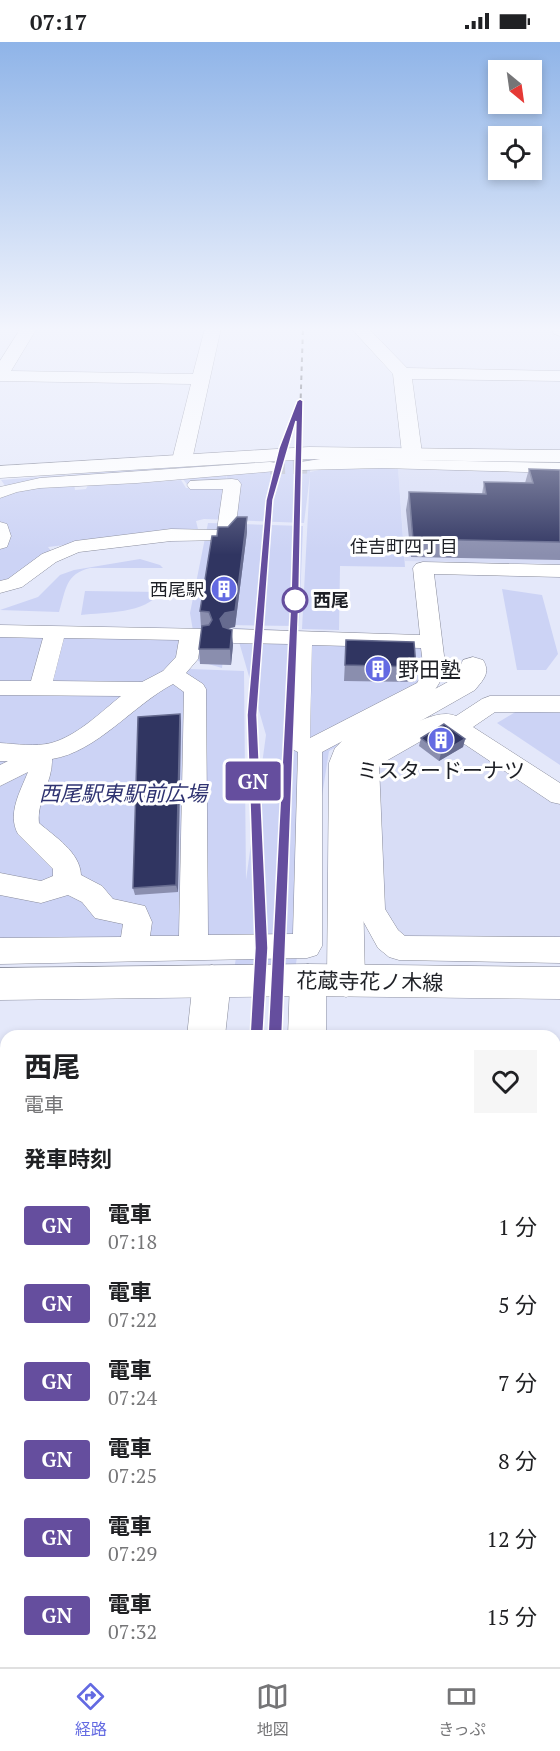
<!DOCTYPE html>
<html lang="ja">
<head>
<meta charset="utf-8">
<style>
  body { margin:0; font-family:"PT Serif","Noto Sans JP",serif; background:#f6f6f6; color:#202124; height:100vh; display:flex; flex-direction:column; font-size:22px; white-space:nowrap }
  * { box-sizing:border-box; margin:0 }
  p { font-size:20px; color:#757577 }
  .icon { flex:none; width:33px; height:33px; fill:none; stroke:currentColor; stroke-width:2; stroke-linecap:round; stroke-linejoin:round }
  .map { position:relative; flex:1; overflow:hidden }
  .drawer { position:absolute; left:0px; top:988px; width:561px; height:638px; display:flex; flex-direction:column; background:#fff; border-radius:18px 18px 0 0; box-shadow:0 3px 9px #0003 }
  .drawer>* { flex:none }
  .badge { padding:0 12px; border-radius:4px; font-size:21px; line-height:39px }
  .needle { width:39px; rotate:151deg }
  .tools { position:absolute; left:488px; top:18px; display:grid; gap:12px }
  .tools a { display:grid; place-items:center; width:54px; height:54px; border-radius:0px; background:#fff; box-shadow:0 3px 9px #0003; font-size:30px }
  .map>.badge { position:absolute; translate:-50% -50%; box-shadow:0 0 0 3px #fff }
  h2 { padding:0 24px; font-size:22px; line-height:54px }
  .round { display:grid; place-items:center; flex:none; width:63px; height:63px; border-radius:0px; background:#f6f6f6 }
  .summary { display:flex; align-items:center; justify-content:space-between; height:102px; padding:0 24px }
  h1 { font-size:28px; font-weight:700; line-height:45px }
  ul { padding:0; list-style:none }
  li { display:flex; align-items:center; gap:18px; height:78px; padding:0 24px }
  li div { flex:1 }
  li b { display:block; font-size:22px }
  li em { font-style:normal }
  li .badge { min-width:66px; font-weight:700; text-align:center }
  .status { display:flex; justify-content:space-between; align-items:center; height:42px; padding:0 30px; background:#fff; direction:ltr }
  .status svg { height:16px; fill:currentColor }
  .dock { display:flex; justify-content:space-around; align-items:center; height:84px; border-top:2px solid #e0e0e0; background:#fff; font-size:16px; color:#757577 }
  .dock a { display:grid; justify-items:center; gap:3px }
  .dock .selected { color:#636ae2 }
  .map>svg:first-child { display:block }
  .built { fill:#d8ddf6 }
  .green { fill:#ccd3f5 }
  .lines { fill:none; stroke-linecap:round; stroke-linejoin:round }
  .pedestrian-tunnel { stroke:#bcc0d0; stroke-width:15; stroke-dasharray:15 8; stroke-linecap:butt }
  .pedestrian-casing { stroke:#888b9b; stroke-width:1 }
  .minor-casing { stroke:#888b9b; stroke-width:1 }
  .tertiary-casing { stroke:#888b9b; stroke-width:1 }
  .secondary-casing { stroke:#888b9b; stroke-width:1 }
  .primary-casing { stroke:#888b9b; stroke-width:1 }
  .pedestrian { fill:#fff; fill-rule:evenodd }
  .minor { fill:#fff; fill-rule:evenodd }
  .tertiary { fill:#fff; fill-rule:evenodd }
  .secondary { fill:#fff; fill-rule:evenodd }
  .primary { fill:#fff; fill-rule:evenodd }
  .rail-far4 { stroke:#3c3e46; stroke-width:2; stroke-dasharray:4.5 4.5; stroke-linecap:butt }
  .rail-far3 { stroke:#3c3e46; stroke-width:3; stroke-dasharray:5 5; stroke-linecap:butt }
  .rail-far2 { stroke:#3c3e46; stroke-width:4.5; stroke-dasharray:7 7; stroke-linecap:butt }
  .rail-far1 { stroke:#3c3e46; stroke-width:5; stroke-dasharray:9 9; stroke-linecap:butt }
  .rail { stroke:#3c3e46; stroke-width:7; stroke-dasharray:12 12; stroke-linecap:butt }
  .wall { fill:#8a8eae }
  .shaded-wall { fill:#666b8f }
  .building { fill:#303561; stroke:#666b8f; stroke-width:1.5 }
  .line { fill:#654e9e; stroke:#fff; stroke-width:1.5 }
  .stop-dot { fill:#fff; stroke:#654e9e; stroke-width:3 }
  .labels { text-anchor:middle; dominant-baseline:central; stroke-width:6; stroke-linejoin:round; paint-order:stroke }
  .far-neighbourhood-label { font-size:18px; fill:#1e2026; stroke:#fff }
  .far-poi-label { font-size:18px; fill:#1e2026; stroke:#fff; text-anchor:end }
  .far-stop-label { font-size:18px; font-weight:bold; fill:#1e2026; stroke:#fff; text-anchor:start }
  .poi-label { font-size:21px; fill:#1e2026; stroke:#fff; text-anchor:start }
  .park-label { font-size:21px; font-style:italic; fill:#2f3371; stroke:#fff }
  .street-label { font-size:21px; fill:#1e2026; stroke:#fff }
</style>
</head>
<body>
<div class="status"><b>07:17</b><svg viewBox="0 0 49 12"><path d="M0 12V9h3v3zM5 12V6h3v6zM10 12V3h3v9zM15 12V0h3v12zM26 1h20v11H26zM47 4h2v5h-2z"/></svg></div>
<div class="map">
<svg width="560" height="1625" viewBox="0 0 560 1625">
  <rect width="100%" height="100%" fill="#e4e8fa"/>
  <path class="built" d="M398,425l162,5v92l-155,-3z
    M444,682l116,80v136l-160,-2 -22,-27 -6,-145z"/>
  <path class="green" d="M312,415l-2,15 14,-3 74,-2 7,100 -65,-1 -1,64 -37,-1 8,-154 -6,48 -100,-4 -8,2 2,8 -150,18 4,5 -16,19 -36,10v-94l7,5 2,-1 -8,-11 63,-5 10,9 1,6 11,-1 2,-4h-8l-13,-10 102,-9 5,10 -34,4 2,3 39,-3 5,8 39,1 -36,-2 -15,-20 52,-4v18l2,-19z
    M208,481l95,3 -4,100 -72,-1 -5,43 -24,-7 -4,-16 -4,24 54,2 2,209 20,-145 -31,-107 206,9 -8,53 -104,61 -34,219h-61l5,-31 -239,2v-306l194,2 -4,-24z
    M140,517l20,6 3,3h-73c-25,6 -24,22 -31,44l-59,-2 38,-13 22,-22 14,-5z
    M502,547l40,6 16,59 -12,16h-29z
    M85,549l75,1c-14,22 -55,20 -79,23z
    M517,669l43,2v52l-63,-42z"/>
  <g class="lines">
    <path class="pedestrian-tunnel" d="M270,425l37,-1"/>
    <defs>
      <path id="pedestrian" d="M327,416l233,5v10l-178,-5 -81,2 -2,-4 2,-4z
        M270,420l6,1 2,4 -2,4 -139,12 -97,5 -23,4 -17,6v-11l40,-9z
        M232,437l6,1 3,4 -6,48 -8,8 -56,1 -92,11 -23,10 -34,25 -22,6v-12l8,-2 34,-25 33,-13 96,-12 46,1 6,-41h-33l-3,-4 3,-4z
        M0,480l7,2 4,12 -4,11 -7,2z
        M423,520l137,3v12l-126,-3 12,98 -13,21 -111,59v194l-5,9 -10,3 -307,6v-26l121,-1 2,-13 -28,-6 -13,-16 -14,-7 -27,8 -41,-8v-22l41,8 12,-5v-7l-35,-35c-11,-20 2,-42 10,-62l-28,14v-21l8,-4h-8v-18c17,1 35,4 51,0 26,-7 50,-31 70,-47l-121,-1v-14h31l12,-43 -43,-1v-12l208,4 3,5 -3,5 -7,1 -3,19 -12,14 17,11 3,5 2,246 85,-1 5,-182 -10,-5 -3,-6 5,-97 -56,-1 -8,-2 -3,-5 3,-5 8,-2 186,6 -7,-67 3,-4zM64,596l115,2 -3,17 -13,14 -21,11 -89,-1zM312,603l109,3 3,24 -7,11 -107,55zM173,642l11,8 -5,244h-29l2,-14 -7,-16 -32,-7 -11,-13 -21,-11c-1,-23 -26,-38 -42,-52 -3,-21 14,-42 13,-64 45,-7 81,-54 121,-75z
        M490,654h70v16h-65l-22,15 87,56v21l-9,-2 -109,-73 -63,36 6,144 13,21 7,6 155,1v26l-161,-3 -10,-3 -11,-9 -21,-38 -2,-149 3,-6c23,-12 74,-50 98,-39l26,-17z"/>
      <path id="minor" d="M21,286h16l-26,43 182,3 12,-46h16l-29,132 -3,4 -7,2 -7,-2 -3,-4 19,-76 -191,-3v-20z
        M351,286h17l39,40 153,3v10l-148,-2 10,74 -3,4h-14l-3,-4 -9,-79z
        M473,615l10,3c8,13 0,20 -8,30l-111,63 -4,5 5,223 -6,11 -13,5 -13,-5 -6,-11 2,-218 6,-15 9,-9 111,-61 8,-18z
        M555,1287h5v48h-5z"/>
      <path id="tertiary" d="M309,405l251,3v12l-251,-3 -309,19v-12z
        M308,922l13,5 5,11v56h-38l2,-56 5,-11z
        M212,923l13,5 6,11 -6,55h-38l6,-55 6,-11z
        M114,1620h58l-1,5h-58z
        M265,1620h58v5h-58z"/>
      <path id="secondary" d="M308,922l252,3v32l-252,-3 -308,4v-32z"/>
      <path id="primary" d="M551,286h9v8l-6,-2z"/>
    </defs>
    <use href="#pedestrian" class="pedestrian-casing"/>
    <use href="#minor" class="minor-casing"/>
    <use href="#tertiary" class="tertiary-casing"/>
    <use href="#secondary" class="secondary-casing"/>
    <use href="#primary" class="primary-casing"/>
    <use href="#pedestrian" class="pedestrian"/>
    <use href="#minor" class="minor"/>
    <use href="#tertiary" class="tertiary"/>
    <use href="#secondary" class="secondary"/>
    <use href="#primary" class="primary"/>
    <path class="rail-far4" d="M274,437l22,-67
      M298,437l5,-151"/>
    <path class="rail-far3" d="M255,631l15,-173 4,-22
      M291,631l8,-195"/>
    <path class="rail-far2" d="M256,630l-4,43 8,209
      M280,882l12,-252"/>
    <path class="rail-far1" d="M256,994l5,-88 -1,-25
      M275,994l5,-113"/>
    <path class="rail" d="M221,1620v5
      M248,1620v5"/>
  </g>
  <path class="wall" d="M529,427l31,1v90l-149,-3 -5,-47 3,-18 73,2 2,-12 41,1z
    M247,475v15l-12,95 -7,1 5,17 -2,20 -31,-1 -1,-15 3,-22h-1l-1,-16 17,-75 11,-9z
    M346,598l70,27 -2,15 -70,-1z
    M180,672l1,9 -3,169 -43,3 -2,-7z
    M421,696l44,1 -2,8 -24,14 -20,-15z"/>
  <path class="shaded-wall" d="M247,475v15l-12,95 -10,2 -4,6 -1,-16z
    M232,588l1,15 -2,20 -1,-16z
    M180,672l1,9 -3,169 -2,-7z
    M465,697l-2,8 -24,14 2,-8z"/>
  <path class="building" d="M529,427l31,1v72l-147,-3 -4,-47 77,2 -2,-12 49,1z
    M237,475h10l-12,94 -10,2 -5,6 3,8 9,3 -2,19h-31l3,-23 7,-1 3,-5 -3,-8 -9,-1 12,-75h5l1,-9h10z
    M346,598l68,2 2,25 -71,-2z
    M180,672l-4,171 -43,3 5,-171z
    M444,682l21,15 -24,14 -20,-15z"/>
  <linearGradient id="sky" x2="0" y2="1"><stop stop-color="#8fb4e8"/><stop offset="0.56" stop-color="#f3f5fd"/><stop offset="1" stop-color="#f3f5fd" stop-opacity="0"/></linearGradient>
  <rect width="560" height="513" fill="url(#sky)"/>
  <path class="line" d="M300,357l3,2 -4,195 -17,440 -2,5 -5,2 -5,-2 -2,-5 23,-440 5,-175 -23,79 -16,215 11,233 -5,88 -2,5 -5,2 -4,-2 -2,-5 5,-88 -8,-233 19,-215 13,-52 18,-47z"/>
  <defs>
    <symbol id="building-disc" viewBox="-11 -11 22 22"><circle r="9.5" fill="#636ae2" stroke="#fff"/><path d="M-4-6H4V6H1V3H-1V6H-4ZM-2.5-4.3h1.7v1.8h-1.7ZM.8-4.3h1.7v1.8H.8ZM-2.5-1h1.7V.8h-1.7ZM.8-1h1.7V.8H.8Z" fill="#fff"/></symbol>
  </defs>
  <g fill-rule="evenodd">
    <use href="#building-disc" x="209" y="532" width="30" height="30"/>
    <use href="#building-disc" x="363" y="612" width="30" height="30"/>
    <use href="#building-disc" x="426" y="683" width="30" height="30"/>
  </g>
  <circle class="stop-dot" cx="295" cy="558" r="12"/>
  <g class="labels">
    <g class="far-neighbourhood-label">
      <text x="404" y="504">住吉町四丁目</text>
    </g>
    <g class="far-poi-label">
      <text x="204" y="547">西尾駅</text>
    </g>
    <g class="far-stop-label">
      <text x="313" y="558">西尾</text>
    </g>
    <g class="poi-label">
      <text x="398" y="627">野田塾</text>
      <text x="441" y="728" text-anchor="middle">ミスタードーナツ</text>
    </g>
    <g class="park-label">
      <text x="123" y="751">西尾駅東駅前広場</text>
    </g>
    <g class="street-label">
      <text transform="translate(370 939) rotate(1)">花蔵寺花ノ木線</text>
    </g>
  </g>
</svg>
<div class="tools">
<a><svg class="needle" viewBox="-14 -14 28 28"><path d="M0-13l5 13h-10z" fill="#e53935"/><path d="M0 13l5-13h-10z" fill="#757577"/></svg></a>
<a><svg class="icon" aria-label="locate" viewBox="0 0 24 24"><circle cx="12" cy="12" r="6"/><path d="M12 2v4M12 18v4M2 12h4M18 12h4"/></svg></a>
</div>
<b class="badge" style="left:253px;top:739px;background:#654e9e;color:#fff">GN</b>
<section class="drawer">
<div class="summary"><div><h1>西尾</h1><p>電車</p></div><a class="round"><svg class="icon" aria-label="heart" viewBox="0 0 24 24"><path d="M12 20l-8-8c-3-5 5-10 8-4 3-6 11-1 8 4z"/></svg></a></div>
<h2>発車時刻</h2>
<ul>
<li><span class="badge" style="background:#654e9e;color:#fff">GN</span><div><b>電車</b><p>07:18</p></div><em>1 分</em></li>
<li><span class="badge" style="background:#654e9e;color:#fff">GN</span><div><b>電車</b><p>07:22</p></div><em>5 分</em></li>
<li><span class="badge" style="background:#654e9e;color:#fff">GN</span><div><b>電車</b><p>07:24</p></div><em>7 分</em></li>
<li><span class="badge" style="background:#654e9e;color:#fff">GN</span><div><b>電車</b><p>07:25</p></div><em>8 分</em></li>
<li><span class="badge" style="background:#654e9e;color:#fff">GN</span><div><b>電車</b><p>07:29</p></div><em>12 分</em></li>
<li><span class="badge" style="background:#654e9e;color:#fff">GN</span><div><b>電車</b><p>07:32</p></div><em>15 分</em></li>
</ul>
</section>
</div>
<nav class="dock">
<a class="selected"><svg class="icon" aria-label="directions" viewBox="0 0 24 24"><path d="M12 3l9 9-9 9-9-9zM9 14v-3h6M13 9l2 2-2 2"/></svg>経路</a>
<a><svg class="icon" aria-label="map" viewBox="0 0 24 24"><path d="M3 6l6-2 6 2 6-2v14l-6 2-6-2-6 2zM9 4v14M15 6v14"/></svg>地図</a>
<a><svg class="icon" aria-label="tickets" viewBox="0 0 24 24"><path d="M3 7h18v10H3zM15 7v10"/></svg>きっぷ</a>
</nav>
</body>
</html>
